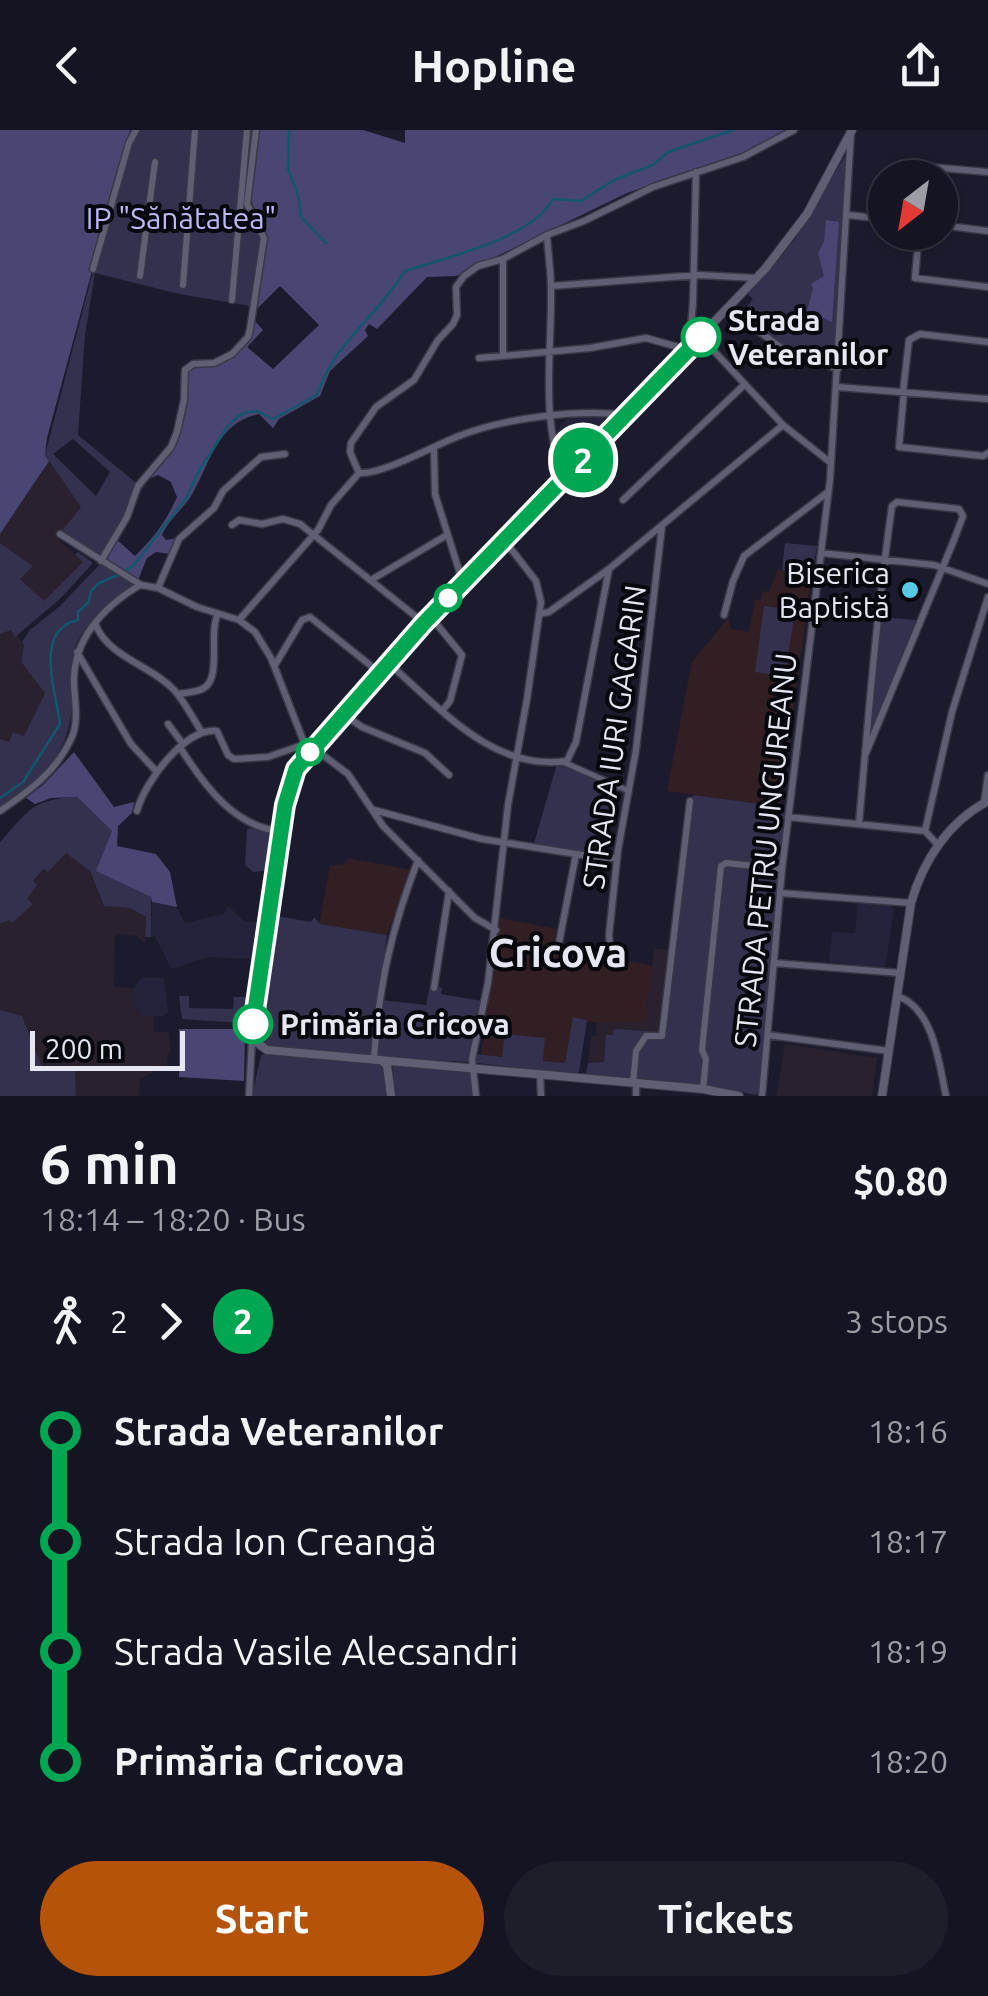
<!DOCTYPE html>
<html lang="en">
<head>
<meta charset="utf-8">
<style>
  body { margin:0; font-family:Ubuntu,sans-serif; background:#1e1d2a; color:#f1f3f6; height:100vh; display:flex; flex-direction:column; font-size:38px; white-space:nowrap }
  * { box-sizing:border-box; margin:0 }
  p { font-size:32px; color:#9d9ea5 }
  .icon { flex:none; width:55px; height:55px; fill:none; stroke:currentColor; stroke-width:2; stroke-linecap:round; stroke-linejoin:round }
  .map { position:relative; height:966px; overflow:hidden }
  .side { display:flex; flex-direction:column; background:#151422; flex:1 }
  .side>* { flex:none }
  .badge { padding:0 20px; border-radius:32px; font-size:35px; line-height:65px }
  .needle { width:65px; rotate:211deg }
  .buttons { position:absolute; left:868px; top:30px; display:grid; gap:20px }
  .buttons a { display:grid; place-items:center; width:90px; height:90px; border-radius:50%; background:#151422; box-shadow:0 2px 8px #0004,0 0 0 2px #343340; font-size:50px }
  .scale { position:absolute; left:30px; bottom:25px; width:155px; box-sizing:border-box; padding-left:10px; border:5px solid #e7e7f4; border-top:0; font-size:28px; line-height:35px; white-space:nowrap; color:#e7e7f4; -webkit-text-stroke:8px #07070e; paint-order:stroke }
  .map>.badge { position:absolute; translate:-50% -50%; box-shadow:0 0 0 5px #fff }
  .legs { display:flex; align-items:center; gap:15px; height:110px; padding:0 40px; font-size:32px }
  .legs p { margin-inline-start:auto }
  .summary { display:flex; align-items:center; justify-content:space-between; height:170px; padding:0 40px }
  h1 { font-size:55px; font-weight:700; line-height:75px }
  .action { display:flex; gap:20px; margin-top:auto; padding:20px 40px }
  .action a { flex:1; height:115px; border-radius:60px; background:#b45309; color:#fff; font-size:40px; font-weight:700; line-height:115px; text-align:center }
  .action a+a { background:#1e1d2a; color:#f1f3f6 }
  ul { padding:0 40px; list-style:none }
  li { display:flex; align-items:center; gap:35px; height:110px; font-size:38px }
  li i { display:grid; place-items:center; width:15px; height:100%; margin:0 12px; background:currentColor }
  li i::after { content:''; width:25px; height:25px; margin:-12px; border:8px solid; border-radius:50%; background:#151422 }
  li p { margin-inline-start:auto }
  li:first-child i { background:linear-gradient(#0000 50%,currentColor 0) }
  li:last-child i { background:linear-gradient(currentColor 50%,#0000 0) }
  header { display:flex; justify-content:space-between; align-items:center; height:130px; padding:0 40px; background:#151422; font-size:45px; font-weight:700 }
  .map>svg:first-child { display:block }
  .built { fill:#25233b }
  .industrial { fill:#2a212f }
  .education { fill:#321f23 }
  .green { fill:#33314e; fill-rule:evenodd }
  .forest { fill:#494673 }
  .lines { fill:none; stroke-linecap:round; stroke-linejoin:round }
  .stream { stroke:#12576e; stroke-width:2.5 }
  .pedestrian-casing { stroke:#383846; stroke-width:8 }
  .minor-casing { stroke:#383846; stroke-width:9 }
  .tertiary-casing { stroke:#383846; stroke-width:10 }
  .pedestrian { stroke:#5f5e73; stroke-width:5 }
  .minor { stroke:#5f5e73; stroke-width:6 }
  .tertiary { stroke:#5f5e73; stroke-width:8 }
  .line-1-casing { stroke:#fff; stroke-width:22 }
  .line-1 { stroke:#00a651; stroke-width:15 }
  .stop-1-dot { fill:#fff; stroke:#00a651; stroke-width:5 }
  .poi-dot { fill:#58c9e4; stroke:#07070e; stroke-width:4 }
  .labels { text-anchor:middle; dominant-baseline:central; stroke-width:8; stroke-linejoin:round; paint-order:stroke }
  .park-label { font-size:30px; fill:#bbb9f5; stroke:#07070e }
  .stop-label { font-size:30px; font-weight:bold; fill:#e7e7f4; stroke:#07070e; text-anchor:start }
  .poi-label { font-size:30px; fill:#e7e7f4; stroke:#07070e; text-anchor:end }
  .street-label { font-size:30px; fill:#e7e7f4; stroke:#07070e }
  .district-label { font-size:40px; font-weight:bold; fill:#e7e7f4; stroke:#07070e }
</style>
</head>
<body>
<header><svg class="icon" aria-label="back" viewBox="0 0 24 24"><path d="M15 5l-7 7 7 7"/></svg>Hopline<svg class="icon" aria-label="share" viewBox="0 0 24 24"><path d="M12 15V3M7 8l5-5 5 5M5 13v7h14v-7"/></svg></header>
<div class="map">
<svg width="988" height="966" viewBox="0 0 988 966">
  <rect width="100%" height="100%" fill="#1c1b2d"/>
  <path class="built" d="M603,286l3,10 -40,41 -6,-6 -4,-16 1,-15 10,-11z
    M152,772l24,5 9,16 39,-9 4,-8 16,15 17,1 -5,37 -48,-2 -37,12 -16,-33 -4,1z
    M858,772l31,2 5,5 -9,59 -56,-6 3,-30 23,1z
    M141,848h23l4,34 -5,4h-21l-8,-10v-18z"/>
  <path class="industrial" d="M49,331l33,46 -25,31 26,24 -39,40 -24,-23 12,-13 -32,-23v-9z
    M11,500l13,14 -3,18 24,31 -21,44 -14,5 -10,-3v-105z
    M66,722l24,19 14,35 26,2 16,9 -1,26 -9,-7 -18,-2 -3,3 -1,50 20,1v18l8,10h12v16h14l3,19 -3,1 -1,15 -13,-1 -1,6 -13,7 -1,17h-63l-1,-28h-33l-20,-52 -22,-6v-86l32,-21 -5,-3 6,-19z
    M654,818l15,2 -10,82 -52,3 -3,27 -16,1 3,-27h5l1,-13h48z
    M785,914l92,14 -5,38h-96z"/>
  <path class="education" d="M778,439l33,11 -31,227 -113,-16 25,-129 36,-44 3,11 18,3 6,-33 6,1 2,-9 6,1z
    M348,728l63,12 -24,65 -68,-11 11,-58 14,-2z
    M500,788l56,11 -2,16 98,21 -7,57h-48l-24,-5 -8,45 -84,-8z"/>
  <path class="green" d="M130,0h128l-4,80 12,27 -15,74 -1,-5 -71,-12 -84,-21 -10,62 -7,100 57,47v5l-9,28 -24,41h-3l-38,-24 20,-25 -36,-52zM73,309l37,33 -14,24 -43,-42z
    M846,24l2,2 -13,211 -52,-19 -43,-33 13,-16 -5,-5 47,-55z
    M0,413l33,23 -13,13 24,22 39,-39 -8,-7 3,-3 15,11 -33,36 -45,38 -4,-7 -11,4z
    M785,413l32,3 -6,34 -29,-10z
    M101,433l34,21c-16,15 -38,30 -51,47 -14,18 -13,39 -12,59 2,59 -25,87 -72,118v-69l9,3 4,-10 11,4 21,-43 -24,-31 3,-17 -2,-3 8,-12 30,-24z
    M764,476l31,4 -10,66 -30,-4z
    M881,487l35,3 -46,114z
    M557,634l61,25 -12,67 -72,-13z
    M693,665l96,13 -29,281 -4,6 -49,-10 -121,-11 2,-11 16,-1 2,-27h7l1,-6 45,3z
    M77,667l35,34 -15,40 54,26v40h-6l1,-20 -16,-9 -26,-2 -14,-35 -24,-18 -18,19 -4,-3 -11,12 4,4 -10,14 6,5 -21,19 -3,-3 -9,4v-82c29,-32 32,-43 77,-45z
    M250,698l26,6 -6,36 -17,2 -8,-7 2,-35z
    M276,786l35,6 3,-5 6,7 67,11 -16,120 -102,-8 -9,-5z
    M430,855l12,3 -1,6 41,7 -14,61 -89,-5 -3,-3 4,-54 46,5z
    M248,861h4l-6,27 -6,5 -58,-4 -3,-23h10v12l44,1 1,-12h13z
    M0,880l22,6 20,51 33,1 1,28h-76z
    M573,887l14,3 -8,52 -3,2 -100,-11 1,-9 25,3 3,-23 40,4 -2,23 22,2z
    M270,923l112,11 5,32h-135l9,-41z
    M393,934l77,8 4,24h-80z"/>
  <path class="forest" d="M0,0h130l-83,308 -2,17 4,6 -49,73z
    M258,0h105l42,13v-13h384l-47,25 -115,38 -171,83 -29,1 -50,52 -8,-5 -4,6 3,6 -38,35 -10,25 -41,23 -6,9 -14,-14c-42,8 -49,50 -68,82 -9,14 -22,23 -29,39l4,5 11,-2 -6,16 -15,-2 -9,6 -9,22 -28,-16 -3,-9 9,-16 19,17c18,-17 32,-36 42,-59l-6,-15 -13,-7 -9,4 -12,17 3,-10 33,-39 14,-75 3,-4c35,-10 54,-9 64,-48l9,10 -16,17 26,22 46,-44 -39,-39 -25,25 11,-74 -17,-43z
    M826,90l13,2 -7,100 -25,-11 6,-23 -2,-4 13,-8 -6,-23 6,-11z
    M74,622l40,55 20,-5 -2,11 -14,13 -1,20 39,8 14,18 7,35 -25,-5 -1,-5 -55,-26 16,-40 -35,-34 -26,1 -16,6 -9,-6 17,-13z
    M179,899h62l4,7 -1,45 -65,-4z"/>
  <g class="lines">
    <path class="stream" d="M289,0l-1,39 10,26 3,22 25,26
      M125,441l9,-6 53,-68 10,-23 30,-47 11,-11 10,-4 9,-1 16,8 44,-24c18,-54 59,-77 88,-124 43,-14 126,-32 148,-72l28,2 33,-21 39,-15 15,-13 65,-22
      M0,668l23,-16 37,-58c-4,-33 -27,-94 18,-104v-8l11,-10 2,-11 8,-8 19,-8"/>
    <defs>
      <path id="pedestrian" d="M563,632l66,29"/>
      <path id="minor" d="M924,48l2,-9 4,-2 58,5
        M848,85l37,4
        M940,95l48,6
        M919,102l-4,46 73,9
        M547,105c1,18 4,36 4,55 1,60 -11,131 13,187
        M93,139l36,-126 7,-13
        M140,146l15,-114
        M183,155l12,-155
        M551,156l148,-11 57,3
        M232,170l15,-170
        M728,178l52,39 58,22
        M701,207l82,88 48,38
        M503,225v-96
        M479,228l111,-10 56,-10 43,12 4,-48 3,-130
        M837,257l151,12
        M903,262l6,-52 11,-6 68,8
        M904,262l-5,55 84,9 5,-3
        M434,320l1,44 28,89
        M359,343l-9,-21 1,-9 25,-36 38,-27 24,-40 15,-16 4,-9 -1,-28 8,-11 14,-10 25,-7 44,-24 37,-14 69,-34 90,-30 51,-27
        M623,370l122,-116
        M232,395l7,-5 23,4 21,-5 17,5 124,99
        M60,404l81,51 17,3 39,19 42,13 16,12 16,26 32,82 45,34 35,52 92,92 21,12
        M821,423l113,12 54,19
        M101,431l26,-44 11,-31 33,-39 6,-15 7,-32 1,-30 8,-6 21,-1 18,-9 16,-17 2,-8 14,-91 -17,-34 9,-74
        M371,450l76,-45
        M158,458l21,-49 35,-31 9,-17 38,-34 24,-3
        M539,484l10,-2 60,-43 174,-144
        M724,485l9,-34 11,-25 84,-64
        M430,486l32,39 -12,46 -7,9
        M239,490l79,-90 13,-25 28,-32c23,2 76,-28 100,-37 46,-18 118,-27 167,-21
        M95,493c12,34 56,42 79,67 10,11 19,28 27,41
        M77,522l54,92 25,27
        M388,533c51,43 104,109 179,98l9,-19 33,-173
        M275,535l27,-45 8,-3 70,56
        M178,564c8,-2 19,-1 26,-6 18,-11 4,-56 14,-74
        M343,584l19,13 63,26 24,22
        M168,594l15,20
        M181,619c23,36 54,79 100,82
        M984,673l4,-28
        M374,680l108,29 119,19h16
        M0,681c29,-20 56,-39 71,-72 8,-16 4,-37 3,-54 -2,-45 29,-78 66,-100
        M137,681c7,-28 48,-84 80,-80l11,24 6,4 34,-2 40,-14
        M788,687l137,14
        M859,694c9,-106 18,-213 33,-318l5,-4 62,7 4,7 -9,24 -88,213
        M925,701l27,-119 36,-115
        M925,701l13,14
        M780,763l131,10
        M559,813l17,-89
        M611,824l-2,-19 9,-85 18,-100 26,-224
        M774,833l126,10
        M434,858l15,-97
        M897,866c37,12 42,68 49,100
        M768,905l121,16
        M374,929c5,-75 17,-129 44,-199
        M540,944l1,22
        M633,953l3,-32 10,-15h16l28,-235
        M703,959l3,-30 -4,-9 19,-184 5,-3 56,6
        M249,966l3,-57
        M476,966l-4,-37 16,-76 20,-178 19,-106 14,-97 -5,-21 -32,-41
        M636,966v-13
        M762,966l20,-227 48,-389 21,-348"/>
      <path id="tertiary" d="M381,930l6,5 4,31
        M739,966l-36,-7 -436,-39 -15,-11 1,-15 32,-219 11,-36 128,-146 341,-354 42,-55 45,-84
        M882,966l29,-193c12,-42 37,-81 77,-102"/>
    </defs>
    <use href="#pedestrian" class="pedestrian-casing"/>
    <use href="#minor" class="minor-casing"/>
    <use href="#tertiary" class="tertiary-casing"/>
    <use href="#pedestrian" class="pedestrian"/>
    <use href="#minor" class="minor"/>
    <use href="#tertiary" class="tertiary"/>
  </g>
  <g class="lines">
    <defs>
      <path id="line-1" d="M253,894l32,-219 11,-36 128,-146 277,-286"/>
    </defs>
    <use href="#line-1" class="line-1-casing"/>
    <use href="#line-1" class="line-1"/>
  </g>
  <g class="stop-1-dot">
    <circle cx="701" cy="207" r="18"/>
    <circle cx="448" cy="468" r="12"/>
    <circle cx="310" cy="622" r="12"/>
    <circle cx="253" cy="894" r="18"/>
  </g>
  <circle class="poi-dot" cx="910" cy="460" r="10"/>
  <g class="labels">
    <g class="park-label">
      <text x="181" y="88">IP "Sănătatea"</text>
    </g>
    <g class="stop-label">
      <text x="728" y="190">Strada<tspan x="728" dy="34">Veteranilor</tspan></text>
      <text x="280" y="894">Primăria Cricova</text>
    </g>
    <g class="poi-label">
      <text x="890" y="443">Biserica<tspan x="890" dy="34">Baptistă</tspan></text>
    </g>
    <g class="street-label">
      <text transform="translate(614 607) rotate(-82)">STRADA IURI GAGARIN</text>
      <text transform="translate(765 720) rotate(-84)">STRADA PETRU UNGUREANU</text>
    </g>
    <g class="district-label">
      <text x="558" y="822">Cricova</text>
    </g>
  </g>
</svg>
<div class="buttons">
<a><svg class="needle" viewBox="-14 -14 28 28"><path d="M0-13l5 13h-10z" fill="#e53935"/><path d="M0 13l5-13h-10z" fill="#9d9ea5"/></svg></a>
</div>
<div class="scale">200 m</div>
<b class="badge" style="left:583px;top:330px;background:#00a651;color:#fff">2</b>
</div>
<section class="side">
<div class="summary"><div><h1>6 min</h1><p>18:14 – 18:20 · Bus</p></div><b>$0.80</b></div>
<div class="legs"><svg class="icon" aria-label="walk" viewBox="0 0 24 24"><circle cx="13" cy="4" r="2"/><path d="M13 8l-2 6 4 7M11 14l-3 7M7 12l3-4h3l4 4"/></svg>2<svg class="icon" aria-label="forward" viewBox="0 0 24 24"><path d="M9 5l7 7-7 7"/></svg><b class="badge" style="background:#00a651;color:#fff">2</b><p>3 stops</p></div>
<ul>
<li><i style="color:#00a651"></i><b>Strada Veteranilor</b><p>18:16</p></li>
<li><i style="color:#00a651"></i><span>Strada Ion Creangă</span><p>18:17</p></li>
<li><i style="color:#00a651"></i><span>Strada Vasile Alecsandri</span><p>18:19</p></li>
<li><i style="color:#00a651"></i><b>Primăria Cricova</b><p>18:20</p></li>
</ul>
<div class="action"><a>Start</a><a>Tickets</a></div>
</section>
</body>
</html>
